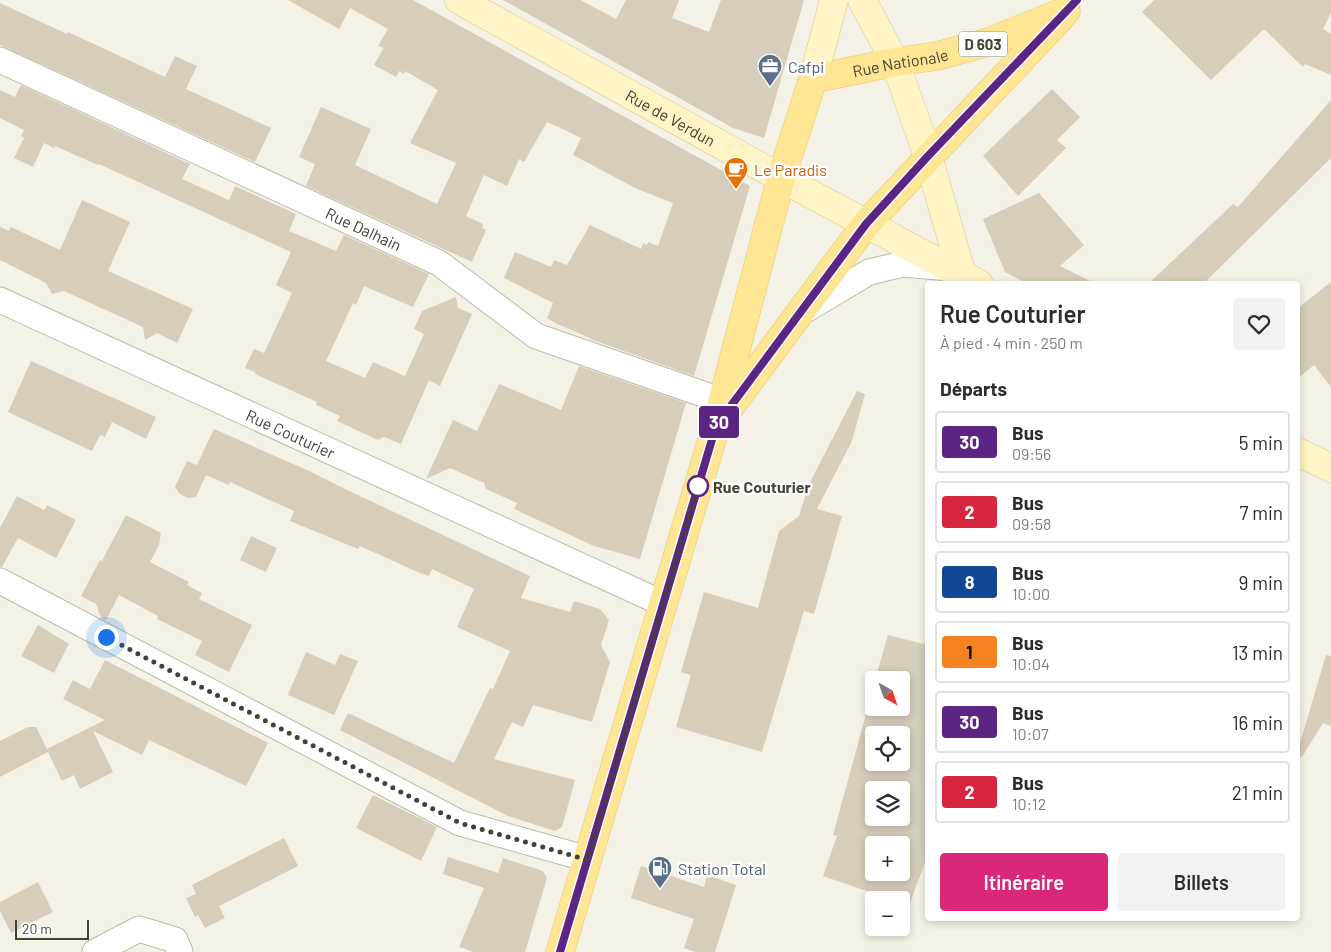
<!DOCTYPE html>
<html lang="fr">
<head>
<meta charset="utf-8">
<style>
  body { margin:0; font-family:Barlow,sans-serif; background:#f2f2f3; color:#2b2b33; height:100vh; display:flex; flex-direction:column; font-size:19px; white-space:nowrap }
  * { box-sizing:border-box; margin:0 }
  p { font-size:16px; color:#7c7c81 }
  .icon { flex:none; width:28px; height:28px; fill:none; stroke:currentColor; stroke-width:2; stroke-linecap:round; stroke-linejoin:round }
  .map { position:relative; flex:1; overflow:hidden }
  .side { position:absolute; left:925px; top:281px; width:375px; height:640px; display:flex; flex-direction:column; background:#fff; border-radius:5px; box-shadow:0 2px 8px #0003 }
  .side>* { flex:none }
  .badge { padding:0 10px; border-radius:4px; font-size:18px; line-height:32px }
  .needle { width:32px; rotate:140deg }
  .tools { position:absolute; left:865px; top:671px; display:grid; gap:10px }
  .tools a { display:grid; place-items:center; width:45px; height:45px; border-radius:5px; background:#fff; box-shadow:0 2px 8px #0003; font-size:25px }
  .scale { position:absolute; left:15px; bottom:12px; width:74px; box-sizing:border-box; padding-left:5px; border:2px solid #474135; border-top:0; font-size:14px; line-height:18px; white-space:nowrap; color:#474135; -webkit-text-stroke:4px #fff; paint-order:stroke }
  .you { position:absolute; width:25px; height:25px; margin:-12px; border:4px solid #fff; border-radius:50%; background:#1a73e8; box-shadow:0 0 0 8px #1a73e833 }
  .map>.badge { position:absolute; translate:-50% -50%; box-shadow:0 0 0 2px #fff }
  h2 { padding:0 15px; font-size:19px; line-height:45px }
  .round { display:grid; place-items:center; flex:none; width:52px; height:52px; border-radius:5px; background:#f2f2f3 }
  .summary { display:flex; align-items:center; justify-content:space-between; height:85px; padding:0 15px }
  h1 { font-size:24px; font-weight:600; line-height:38px }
  .primary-button { display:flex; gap:10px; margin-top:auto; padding:10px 15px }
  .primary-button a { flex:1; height:58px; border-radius:5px; background:#db2777; color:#fff; font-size:20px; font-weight:600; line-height:58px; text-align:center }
  .primary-button a+a { background:#f2f2f3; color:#2b2b33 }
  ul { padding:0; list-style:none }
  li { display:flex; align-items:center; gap:15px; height:62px; margin:0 10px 8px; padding:0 5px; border:2px solid #e1e1e2; border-radius:5px }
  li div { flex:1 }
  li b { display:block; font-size:19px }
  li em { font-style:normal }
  li .badge { min-width:55px; font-weight:700; text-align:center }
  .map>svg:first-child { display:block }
  .building { fill:#d7cdbb; fill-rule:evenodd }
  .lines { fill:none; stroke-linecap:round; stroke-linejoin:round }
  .minor-casing { stroke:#c0b9a8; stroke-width:27 }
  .secondary-casing { stroke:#d7c993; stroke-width:29 }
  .primary-casing { stroke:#ebc85d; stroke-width:29 }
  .minor { stroke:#fff; stroke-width:25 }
  .secondary { stroke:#fff4c5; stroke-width:28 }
  .primary { stroke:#ffe694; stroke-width:28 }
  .line-casing { stroke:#fff; stroke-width:11 }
  .line { stroke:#5c2483; stroke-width:8 }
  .walk { stroke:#474135; stroke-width:5; stroke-dasharray:0 9 }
  .stop-dot { fill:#fff; stroke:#5c2483; stroke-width:2.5 }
  .labels { text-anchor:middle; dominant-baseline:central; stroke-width:5; stroke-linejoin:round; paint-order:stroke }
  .shield { fill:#fff; stroke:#7e7a72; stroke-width:1 }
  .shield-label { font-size:15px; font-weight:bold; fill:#474135 }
  .street-label { font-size:16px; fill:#474135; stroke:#fff }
  .service-label { font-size:16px; fill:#4e5e75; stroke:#fff; text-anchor:start }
  .food-label { font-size:16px; fill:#c56008; stroke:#fff; text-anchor:start }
  .stop-label { font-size:16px; font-weight:bold; fill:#474135; stroke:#fff; text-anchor:start }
</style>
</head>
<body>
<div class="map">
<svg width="1331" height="952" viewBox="0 0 1331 952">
  <rect width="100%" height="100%" fill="#f4f1e6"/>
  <path class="building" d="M288,0h125l337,186 -56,190 -104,-37v-1l-33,-14 -10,-6 6,-15 -49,-25 11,-26 36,15 3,-7 13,5 23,-40 51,24 2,-6 4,2 1,-3 10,4 15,-43 -36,-14 -64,-34 8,-17 -18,-9 -16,-7 -23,40 -5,-3 -12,27 -23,-11 -18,41 17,8 -1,4 4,2 -14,32 -166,-76 9,-22 -16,-7 22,-50 50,22 -16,36 82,39 19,-41 -46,-20 28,-53 -33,-19 -1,3 -5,-3 -3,6 -22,-12 10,-17 -6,-2 10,-17 -38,-21 -11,21z
    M503,0h77l36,19 10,-19h53l-7,18 37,14 12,-32h83l-40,138 -31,-10z
    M1154,0h177v13l-8,16 8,5v41l-26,-11 -2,3 -39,-38 -53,51 -69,-68z
    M0,3l67,31 1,-2 97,45 10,-21 22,10 -11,23 85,39 -16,34 -255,-117z
    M21,85l169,79 -8,15 47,21 6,-14 61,28 -7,17 47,20 8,-16 85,39 -16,33 -49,-21 -8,19 -3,-2 -27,58 39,17 8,-16 32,14 19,-42 -10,-5 8,-18 34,-14 2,11 14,6 -32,72 -11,-6 -28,64 -17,-7 -6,3 -41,-19 3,-5 -24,-11 1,-3 -62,-28v-2l-10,-4 9,-19 10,4 28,-60 -16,-8 15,-33 -192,-88 -1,1 -43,-19 -1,2 -10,-5 -11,24 -19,-9 10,-20 -3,-2 3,-6 -24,-12v-28l15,7z
    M1052,89l28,28 -23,23 9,8 -48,48 -35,-40z
    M1331,100v58l-128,126h-55l85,-80 5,3z
    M1039,193l45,52 -24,21 36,18h-68l-23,-12 -22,-53z
    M82,200l48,22 -22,49 85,38 -16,34 -20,-10 -12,7 -2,-13 -79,-36 -12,3 -6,-11 -46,-23v-33l9,4 2,-4 49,23z
    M1331,282v105l-17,-22 -16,13v-70z
    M31,361l125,56 -10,22 -34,-17 -7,15 -5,-2 -8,16 -84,-39z
    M579,366l107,37 -46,156 -46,-13 -80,-37 3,-6 -31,-14 -2,-6 -34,-15 -24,11 27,-59 24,11 22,-47 62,26z
    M857,391l8,3 -13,47 -35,68 25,7 -28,98 -10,-3 -42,141 -86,-25 15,-52 -10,-3 23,-80 54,16 21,-77 20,-15 8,-26h-1z
    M214,429l93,41 38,19 185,87 -9,22 49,14 4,-11 26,8 9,11 -8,25 9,17 -18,60 -59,-17 -10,22 -11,-5 -18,37 81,21 -13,47 -7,4 -47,-15 -168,-86 8,-17 106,50 36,-75 3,1 17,-38 -53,-24 17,-38 -42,-20 -3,7 -9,-3 -60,-27 -2,3 -68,-28 4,-10 -64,-29 -1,3 -23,-10 -10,22 -8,1 -8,-4 -5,-7 12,-26 10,4z
    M17,496l27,14 3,-5 29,15 -20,38 -38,-20 -16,29h-2v-39z
    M126,515l35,18 -2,12 -9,17 39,20 -2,3 15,8 -3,6 53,26 -23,47 -34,-17 7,-14 -45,-22 1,-3 -39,-21 -13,25 -5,-2 -5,-14 -15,-8 19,-36 2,1z
    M251,536l26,12 -11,24 -26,-12z
    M38,625l31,19 -15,29 -33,-17z
    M888,635l40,10v209l-19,52 -8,-3v-3h-9l-69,-24 14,-40 -4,-1 41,-150v23h27v-28h-26zM874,735h27v27h-27zM874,790h27v28h-27zM874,845h27v27h-27z
    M306,652l29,13 5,-11 18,7 -24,54 -46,-20z
    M1326,655l5,1v70l-8,-3 -21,34 -4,-2v-5z
    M105,660l163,83 -22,43 -97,-46 -7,15 -49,-24 20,41 -33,17 -6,-14 -12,6 -14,-29 -48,25v-36l28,-14h8l11,22 58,-29 -42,-21 10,-19 17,9z
    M373,795l64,32 -16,34 -65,-33z
    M284,838l14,28 -79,40 6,12 -20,10 -7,-13 -3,2 -9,-19 10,-4 -4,-9z
    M448,857l50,16 5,-15 40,13 4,7 -22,74h-52l-14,-5 25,-59 -41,-14z
    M641,866l63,21 3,-12 29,10 -21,67h-20l-11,-4 10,-29 -63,-21z
    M38,882l15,30 -42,21 -11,-22v-9z"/>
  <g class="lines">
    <defs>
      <g id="minor">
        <path id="s1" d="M0,60l439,203 97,73 187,65"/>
        <path id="s2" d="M0,300l664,304"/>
        <path d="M802,312l67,-40 34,-8 46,4"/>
        <path d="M0,581l460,242 128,36"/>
        <path d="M95,952l44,-23 36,11 5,12"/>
      </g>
      <g id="secondary">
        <path id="s3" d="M459,0l322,178 198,106"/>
        <path d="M862,0l33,62 33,94 34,119"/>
        <path d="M813,79l21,-79"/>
        <path d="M1298,452l33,16"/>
      </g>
      <g id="primary">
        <path d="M724,415l142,-191 195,-207"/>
        <path id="s4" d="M560,952l156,-526 65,-248 32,-99 82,-17 42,-6 52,-14 77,-31"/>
      </g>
    </defs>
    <use href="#minor" class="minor-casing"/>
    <use href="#secondary" class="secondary-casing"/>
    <use href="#primary" class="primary-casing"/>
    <use href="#minor" class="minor"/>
    <use href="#secondary" class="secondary"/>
    <use href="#primary" class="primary"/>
  </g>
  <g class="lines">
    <defs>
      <path id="line" d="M560,952l156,-526 150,-202 62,-68 149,-156"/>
    </defs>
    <use href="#line" class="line-casing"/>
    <use href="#line" class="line"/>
    <path class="walk" d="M106,637l354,186 128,37 112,-381 -2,7"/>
  </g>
  <defs>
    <symbol id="office-pin" viewBox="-11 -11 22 30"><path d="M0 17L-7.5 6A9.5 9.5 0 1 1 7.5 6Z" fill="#5c6f8a" stroke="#fff"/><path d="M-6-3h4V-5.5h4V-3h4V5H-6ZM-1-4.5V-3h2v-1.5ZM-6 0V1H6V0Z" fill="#fff"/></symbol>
    <symbol id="cafe-pin" viewBox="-11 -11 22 30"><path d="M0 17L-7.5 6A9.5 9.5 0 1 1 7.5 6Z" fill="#e8710a" stroke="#fff"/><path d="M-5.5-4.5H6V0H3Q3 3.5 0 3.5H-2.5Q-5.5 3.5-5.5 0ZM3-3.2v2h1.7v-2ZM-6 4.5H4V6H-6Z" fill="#fff"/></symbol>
    <symbol id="fuel-pin" viewBox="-11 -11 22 30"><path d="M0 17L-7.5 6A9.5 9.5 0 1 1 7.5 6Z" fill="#5c6f8a" stroke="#fff"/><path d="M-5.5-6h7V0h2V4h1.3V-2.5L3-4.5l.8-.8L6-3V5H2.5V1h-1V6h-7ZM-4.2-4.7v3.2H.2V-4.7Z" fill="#fff"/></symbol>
  </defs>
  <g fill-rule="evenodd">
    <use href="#office-pin" x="756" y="52" width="28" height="38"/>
    <use href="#cafe-pin" x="722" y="155" width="28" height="38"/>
    <use href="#fuel-pin" x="646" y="854" width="28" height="38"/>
  </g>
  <circle class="stop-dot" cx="698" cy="486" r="10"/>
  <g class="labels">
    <rect class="shield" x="959" y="31.5" width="48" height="25" rx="4"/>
    <g class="shield-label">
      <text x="983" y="44">D 603</text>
    </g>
    <g class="street-label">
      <text stroke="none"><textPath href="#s4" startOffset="998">Rue Nationale</textPath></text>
      <text stroke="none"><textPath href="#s3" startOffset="242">Rue de Verdun</textPath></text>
      <text stroke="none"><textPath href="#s1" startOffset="401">Rue Dalhain</textPath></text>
      <text stroke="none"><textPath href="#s2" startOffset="320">Rue Couturier</textPath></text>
    </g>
    <g class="service-label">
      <text x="788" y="66">Cafpi</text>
      <text x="678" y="868">Station Total</text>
    </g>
    <g class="food-label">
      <text x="754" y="169">Le Paradis</text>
    </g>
    <g class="stop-label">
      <text x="713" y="486">Rue Couturier</text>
    </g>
  </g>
</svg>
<div class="tools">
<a><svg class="needle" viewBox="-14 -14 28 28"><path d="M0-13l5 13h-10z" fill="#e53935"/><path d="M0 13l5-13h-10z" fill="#7c7c81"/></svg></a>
<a><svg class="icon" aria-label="locate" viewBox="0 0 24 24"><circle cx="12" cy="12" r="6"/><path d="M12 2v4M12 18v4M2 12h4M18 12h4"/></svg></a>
<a><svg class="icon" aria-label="layers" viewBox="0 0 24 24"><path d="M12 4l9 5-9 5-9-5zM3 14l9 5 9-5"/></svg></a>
<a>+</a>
<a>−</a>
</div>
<div class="scale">20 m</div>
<div class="you" style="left:106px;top:637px"></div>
<b class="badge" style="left:719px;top:422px;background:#5c2483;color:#fff">30</b>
<section class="side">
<div class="summary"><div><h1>Rue Couturier</h1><p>À pied · 4 min · 250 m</p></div><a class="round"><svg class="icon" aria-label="heart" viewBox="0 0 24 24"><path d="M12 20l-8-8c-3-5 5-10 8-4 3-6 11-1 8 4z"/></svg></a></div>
<h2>Départs</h2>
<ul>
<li><span class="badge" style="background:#5c2483;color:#fff">30</span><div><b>Bus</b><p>09:56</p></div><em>5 min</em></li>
<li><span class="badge" style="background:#d7263d;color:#fff">2</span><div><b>Bus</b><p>09:58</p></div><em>7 min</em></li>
<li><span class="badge" style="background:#114793;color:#fff">8</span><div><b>Bus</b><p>10:00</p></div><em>9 min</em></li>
<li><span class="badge" style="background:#f58220;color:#111">1</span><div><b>Bus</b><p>10:04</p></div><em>13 min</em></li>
<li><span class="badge" style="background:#5c2483;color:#fff">30</span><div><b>Bus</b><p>10:07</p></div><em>16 min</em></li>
<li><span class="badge" style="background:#d7263d;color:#fff">2</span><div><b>Bus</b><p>10:12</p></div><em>21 min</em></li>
</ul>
<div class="primary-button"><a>Itinéraire</a><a>Billets</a></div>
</section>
</div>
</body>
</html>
